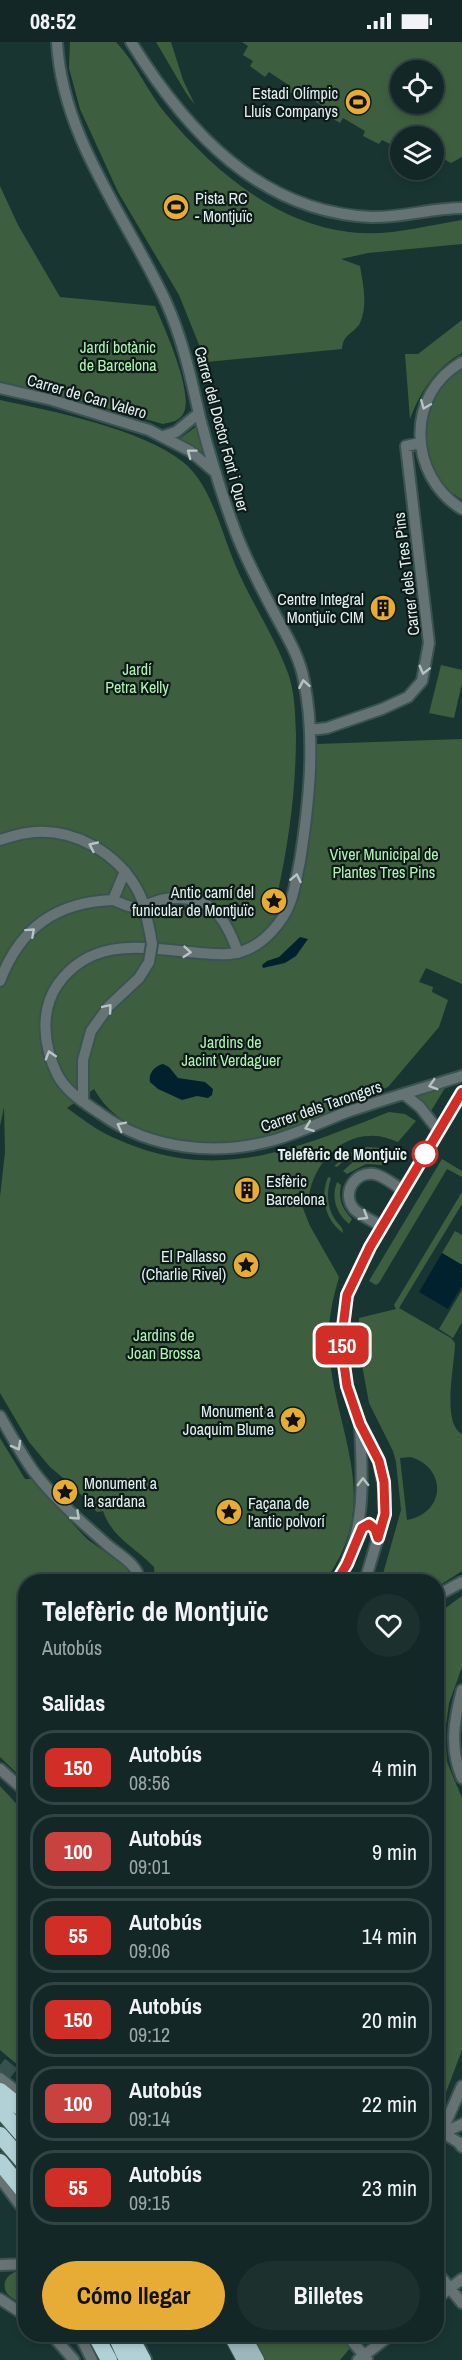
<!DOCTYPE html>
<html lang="es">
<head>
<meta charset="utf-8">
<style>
  body { margin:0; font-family:"Archivo Narrow",sans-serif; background:#1c302e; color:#f1f3f6; height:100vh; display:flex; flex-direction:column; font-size:22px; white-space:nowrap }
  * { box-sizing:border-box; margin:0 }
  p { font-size:20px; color:#9da6a7 }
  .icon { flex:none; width:33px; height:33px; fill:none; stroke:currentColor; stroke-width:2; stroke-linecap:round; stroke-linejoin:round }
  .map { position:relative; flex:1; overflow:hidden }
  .panel { position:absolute; left:18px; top:1532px; width:426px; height:768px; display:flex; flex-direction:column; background:#132826; border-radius:24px; box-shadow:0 3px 9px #0003,0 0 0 2px #324443 }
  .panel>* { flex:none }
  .badge { padding:0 12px; border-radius:9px; font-size:21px; line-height:39px }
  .fabs { position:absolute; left:390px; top:18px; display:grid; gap:12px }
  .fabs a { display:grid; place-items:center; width:54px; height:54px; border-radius:50%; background:#132826; box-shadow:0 3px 9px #0003,0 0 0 2px #324443; font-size:30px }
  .map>.badge { position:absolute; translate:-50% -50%; box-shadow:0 0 0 3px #fff }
  h2 { padding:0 24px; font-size:22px; line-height:54px }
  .round { display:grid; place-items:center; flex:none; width:63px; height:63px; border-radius:32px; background:#1c302e }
  .overview { display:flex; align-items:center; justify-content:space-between; height:102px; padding:0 24px }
  h1 { font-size:28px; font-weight:800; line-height:45px }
  .action { display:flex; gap:12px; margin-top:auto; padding:12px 24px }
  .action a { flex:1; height:69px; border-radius:36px; background:#e7ac36; color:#111; font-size:24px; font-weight:800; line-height:69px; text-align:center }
  .action a+a { background:#1c302e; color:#f1f3f6 }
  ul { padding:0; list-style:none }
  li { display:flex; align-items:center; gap:18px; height:75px; margin:0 12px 9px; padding:0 12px; border:3px solid #324443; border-radius:24px }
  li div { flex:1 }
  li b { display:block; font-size:22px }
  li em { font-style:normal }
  li .badge { min-width:66px; font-weight:700; text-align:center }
  .status { display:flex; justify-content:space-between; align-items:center; height:42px; padding:0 30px; background:#132826; direction:ltr }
  .status svg { height:16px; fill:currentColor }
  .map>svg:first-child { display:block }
  .green { fill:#3e5f3f; fill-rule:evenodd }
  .water { fill:#02212f }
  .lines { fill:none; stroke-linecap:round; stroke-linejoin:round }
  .highway-tunnel { stroke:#37514e; stroke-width:16; stroke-dasharray:16 8; stroke-linecap:butt }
  .minor-casing { stroke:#395350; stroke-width:14 }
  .major-casing { stroke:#395350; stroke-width:16 }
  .highway-casing { stroke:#395350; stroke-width:20 }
  .minor { stroke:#667375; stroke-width:10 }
  .major { stroke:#9cb6bb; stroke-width:14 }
  .highway { stroke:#b2d1d7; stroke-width:16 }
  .minor-bridge-casing { stroke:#395350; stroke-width:14; stroke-linecap:butt }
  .minor-bridge { stroke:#667375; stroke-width:10 }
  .oneway { stroke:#b6c5c4 }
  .line-casing { stroke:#fff; stroke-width:14 }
  .line { stroke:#d02e26; stroke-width:9 }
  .stop-dot { fill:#fff; stroke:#d02e26; stroke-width:3 }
  .labels { text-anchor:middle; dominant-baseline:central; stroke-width:4.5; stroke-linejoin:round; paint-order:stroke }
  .poi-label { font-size:16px; fill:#e1f1ef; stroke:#0e1a18; text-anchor:end }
  .park-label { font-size:16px; fill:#b2f2b4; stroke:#0e1a18 }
  .street-label { font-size:16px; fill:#e1f1ef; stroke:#0e1a18 }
  .stop-label { font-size:16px; font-weight:bold; fill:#e1f1ef; stroke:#0e1a18; text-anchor:end }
</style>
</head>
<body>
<div class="status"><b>08:52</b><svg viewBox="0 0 49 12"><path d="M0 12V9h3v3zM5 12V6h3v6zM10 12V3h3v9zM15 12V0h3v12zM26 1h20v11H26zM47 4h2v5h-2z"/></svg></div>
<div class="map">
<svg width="462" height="2318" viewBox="0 0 462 2318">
  <rect width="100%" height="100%" fill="#193532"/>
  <path class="green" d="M70,0h46c20,21 31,49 49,71 47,56 109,110 184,119 39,5 75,-6 113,-12v24l-94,9 -27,6 19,7c3,18 8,39 0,57 -6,11 -17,10 -18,26l-136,13 -27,-67 -61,-103 -38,-83 -11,-41z
    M156,0h15l12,38 12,25 -9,-12z
    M242,0h220v115l-11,6 -17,-9v-18h-37l-5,9 -10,-5 -3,4 -16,-8 2,-5 -22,-13 -3,5 -15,-9 2,-5 -21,-13 -4,4 -15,-9 3,-5 -21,-14 -4,5 -15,-11 3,-5 -10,-6 5,-9zM400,28h34v34h-34z
    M0,144l18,39 42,72 95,9c9,21 40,89 28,108 -5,8 -12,8 -20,10l-89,-25 -74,-17z
    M462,278v33c-26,14 -42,39 -52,66l-5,-65h13z
    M462,324v134l-8,-6 -2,3c-5,-6 -11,-12 -15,-18 -25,-39 -9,-87 25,-113z
    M0,358c52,11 142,29 183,62 27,21 38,68 51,100 16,39 41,74 55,114 6,19 6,38 7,58 0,55 -7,108 -19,162l17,8 4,-9 11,-57 8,-94 145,-5v245l-36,-16 -7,14 14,5 -1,5 16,8 -9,27 -51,60 -53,21c-8,10 -24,13 -36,18 -62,24 -167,30 -205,-37l-27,19c13,9 25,19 39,26 105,52 182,18 283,-22l16,2 11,7 -18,21c-9,-3 -18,-7 -28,-6 -32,0 -56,30 -61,59l-12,-2 13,33 29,51c-7,24 -12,48 -10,73 6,84 55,149 -4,231h-170l-1,-14c-19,-20 -41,-28 -51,-56l-6,1 -23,-25 -24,-20 -21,-25 -29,-49v-196l5,-45 -1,-45 -4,19z
    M197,384l1,1 6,31 -25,-19z
    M441,623l21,5v13l-8,35 -25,-5z
    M444,1042l1,4 -14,23 -16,-13v-3z
    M366,1105l16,1 11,4 -5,3c-22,-5 -34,-4 -51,12l-3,-1 15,-13z
    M366,1116l20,3 -2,4 -18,-1 -19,10 -4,-3 10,-9z
    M442,1117l20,12v6l-15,-8 -68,114 -3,2 -7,-4z
    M328,1135l3,1c-5,15 -4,30 5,43 4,5 7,6 7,12 -18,-13 -23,-36 -15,-56z
    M337,1140l4,3c-3,14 1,24 11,34l-3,5c-13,-11 -18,-26 -12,-42z
    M462,1150v12l-63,104 52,30 4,5c0,21 -14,81 7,91v137l-25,16 -1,-6h-55l20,-71 -5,-48 -3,-11 -24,-48 -9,-49 -1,-36 37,-9 -2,-4zM411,1415c37,12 34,56 -4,63l-7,-62z
    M455,1189l7,4v30l-20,-12z
    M462,1248v32l-9,16 -14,-9z
    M0,1396l25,41h6l56,60 42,30 3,12h-106l-1,200 -25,-24z
    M462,1554v71l-13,36 -4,29 2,30 15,36v252l-25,66 -1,-501z
    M0,1744l25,27v258l-25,-21z
    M25,2228h1l-1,36c-6,-4 -15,-8 -19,-14 -6,-14 8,-22 19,-22z
    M260,2292h79l12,13 -11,13h-79l-7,-17z"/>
  <path class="water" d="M300,895l8,2 -12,17 -11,7 -22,5 -1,-3 5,-4 12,-4z
    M163,1022l6,3 9,11 27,4 8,7 -1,6 -4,3 -11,-2 -15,4 -24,-11 -8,-7c-2,-9 5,-16 13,-18z
    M442,1211l20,12v21l-14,23 -29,-17z"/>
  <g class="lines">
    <path class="highway-tunnel" d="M0,2023l26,21"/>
    <defs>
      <path id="minor" d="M57,0c5,96 70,176 109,260 17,38 25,76 34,116 10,38 22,78 36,115 11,29 26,57 41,85 11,20 23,40 27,63 12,58 5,123 -4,180 -3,14 -5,29 -10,42 -7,19 -27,42 -47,48 -13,5 -29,3 -43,2 -52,-4 -106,-19 -142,31 -19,27 -14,63 -1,90 9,18 28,29 44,40 50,36 116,42 173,26 25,-7 49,-19 73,-28 38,-13 77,-24 115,-36
        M131,0c55,89 129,170 240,175 31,1 60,-9 91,-9
        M462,320c-57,32 -54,114 0,147
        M0,346l52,12 97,30 41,21 26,22
        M164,394l12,-4 23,-19
        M310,688l17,-2 55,-19 26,-12 14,-16 7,-38 -23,-197 14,-3
        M0,798c9,-3 18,-6 27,-7 45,-7 92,20 112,60 6,12 8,26 11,40
        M113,858c6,2 14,7 21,7 10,1 22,-7 31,-8 44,-6 60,16 73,54
        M0,939c20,-53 56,-79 113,-81l12,-29
        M404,1052l16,13 18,23
        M83,1060v-42l8,-29 18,-25 30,-28 10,-16
        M382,1184c-9,-5 -21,-10 -28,-17 -13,-16 1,-38 20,-35 10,2 20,11 29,16
        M0,1374c11,19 21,38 34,56 19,25 45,48 69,69 13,13 34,21 37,40
        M358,1494l4,-8 7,-4 6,5 3,9
        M337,1539c29,-48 26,-100 23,-153
        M365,1539l20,-67v-20l-6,-33 -19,-37 -13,-38 -6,-43 6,-48 23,-48 92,-155
        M436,1554l26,-14
        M462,1648c-8,30 -13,58 0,88
        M0,1727l26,23
        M0,2036l26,21
        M443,2091l15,9 4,5
        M443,2091l19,-9
        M436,2103l26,-59
        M0,2136l26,35
        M0,2223l26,-1
        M436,2229l26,32
        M0,2257l26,17
        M436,2257l26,-20
        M51,2292l23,26
        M79,2292l13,26
        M346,2292l21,25
        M358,2318l34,-26"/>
      <path id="major" d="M230,2292l14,26
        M243,2292l14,26"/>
      <path id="highway" d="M0,2049l26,21
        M0,2067l26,30
        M0,2093l26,30
        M0,2120l26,32
        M95,2292l14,26
        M115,2292l12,26
        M129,2292l14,26"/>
    </defs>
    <use href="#minor" class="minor-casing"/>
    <use href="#major" class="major-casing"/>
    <use href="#highway" class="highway-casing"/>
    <use href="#minor" class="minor"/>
    <use href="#major" class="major"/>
    <use href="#highway" class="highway"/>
    <defs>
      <path id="minor-bridge" d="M149,920l3,-18 -2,-11"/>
    </defs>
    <use href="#minor-bridge" class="minor-bridge-casing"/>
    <use href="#minor-bridge" class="minor-bridge"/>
  </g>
  <defs><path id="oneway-chevron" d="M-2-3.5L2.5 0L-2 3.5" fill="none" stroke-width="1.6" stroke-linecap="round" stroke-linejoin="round" transform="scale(1.5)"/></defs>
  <g class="oneway">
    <use href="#oneway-chevron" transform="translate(425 363) rotate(112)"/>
    <use href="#oneway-chevron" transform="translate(191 411) rotate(-143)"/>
    <use href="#oneway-chevron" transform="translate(424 628) rotate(104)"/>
    <use href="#oneway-chevron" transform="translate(304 642) rotate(-100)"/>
    <use href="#oneway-chevron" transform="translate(93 804) rotate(-155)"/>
    <use href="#oneway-chevron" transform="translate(296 836) rotate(-78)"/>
    <use href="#oneway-chevron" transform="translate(31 890) rotate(-42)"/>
    <use href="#oneway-chevron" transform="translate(187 910) rotate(5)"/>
    <use href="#oneway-chevron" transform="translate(108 966) rotate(-50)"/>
    <use href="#oneway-chevron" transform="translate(50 1013) rotate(-107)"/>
    <use href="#oneway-chevron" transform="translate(433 1043) rotate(163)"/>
    <use href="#oneway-chevron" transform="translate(121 1084) rotate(-153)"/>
    <use href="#oneway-chevron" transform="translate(309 1085) rotate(159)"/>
    <use href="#oneway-chevron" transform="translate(364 1174) rotate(32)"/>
    <use href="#oneway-chevron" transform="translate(17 1404) rotate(61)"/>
    <use href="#oneway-chevron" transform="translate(363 1440) rotate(-91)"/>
    <use href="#oneway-chevron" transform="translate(76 1474) rotate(43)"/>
  </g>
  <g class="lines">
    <defs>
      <path id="line" d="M337,1539l10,-17 15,-36 7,-4 6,5 3,9 7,-24 -1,-32 -5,-21 -19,-37 -13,-38 -6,-43 6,-48 23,-48 92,-155"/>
    </defs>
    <use href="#line" class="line-casing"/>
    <use href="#line" class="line"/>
  </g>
  <defs>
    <symbol id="stadium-disc" viewBox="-11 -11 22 22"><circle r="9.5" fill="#e7ac36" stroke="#0e1a18"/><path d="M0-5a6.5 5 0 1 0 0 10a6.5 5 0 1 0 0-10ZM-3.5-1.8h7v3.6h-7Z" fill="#111"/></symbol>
    <symbol id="building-disc" viewBox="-11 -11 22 22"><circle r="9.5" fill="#e7ac36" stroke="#0e1a18"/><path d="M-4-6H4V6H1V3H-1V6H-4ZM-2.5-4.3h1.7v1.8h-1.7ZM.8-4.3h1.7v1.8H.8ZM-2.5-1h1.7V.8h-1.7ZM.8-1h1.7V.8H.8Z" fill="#111"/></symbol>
    <symbol id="sight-disc" viewBox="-11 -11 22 22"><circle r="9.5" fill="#e7ac36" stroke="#0e1a18"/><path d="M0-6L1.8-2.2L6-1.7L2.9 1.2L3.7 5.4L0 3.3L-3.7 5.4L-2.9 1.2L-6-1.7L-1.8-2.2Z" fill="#111"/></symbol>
  </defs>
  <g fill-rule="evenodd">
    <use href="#stadium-disc" x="343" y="45" width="30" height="30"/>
    <use href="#stadium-disc" x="161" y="150" width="30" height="30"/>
    <use href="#building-disc" x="368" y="551" width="30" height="30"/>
    <use href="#sight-disc" x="259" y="844" width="30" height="30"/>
    <use href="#building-disc" x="232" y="1133" width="30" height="30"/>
    <use href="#sight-disc" x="231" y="1208" width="30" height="30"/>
    <use href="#sight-disc" x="278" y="1363" width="30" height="30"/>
    <use href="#sight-disc" x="50" y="1435" width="30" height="30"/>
    <use href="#sight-disc" x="214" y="1455" width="30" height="30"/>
  </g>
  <circle class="stop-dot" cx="425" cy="1112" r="12"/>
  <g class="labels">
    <g class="poi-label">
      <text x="338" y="51">Estadi Olímpic<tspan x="338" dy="18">Lluís Companys</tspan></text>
      <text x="195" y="156" text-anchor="start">Pista RC<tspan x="195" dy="18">- Montjuïc</tspan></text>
      <text x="364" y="557">Centre Integral<tspan x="364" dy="18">Montjuïc CIM</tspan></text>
      <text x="254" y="850">Antic camí del<tspan x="254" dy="18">funicular de Montjuïc</tspan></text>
      <text x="266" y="1139" text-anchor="start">Esfèric<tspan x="266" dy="18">Barcelona</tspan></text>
      <text x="226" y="1214">El Pallasso<tspan x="226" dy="18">(Charlie Rivel)</tspan></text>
      <text x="274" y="1369">Monument a<tspan x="274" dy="18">Joaquim Blume</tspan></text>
      <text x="84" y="1441" text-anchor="start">Monument a<tspan x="84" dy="18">la sardana</tspan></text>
      <text x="248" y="1461" text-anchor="start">Façana de<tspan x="248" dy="18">l'antic polvorí</tspan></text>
    </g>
    <g class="park-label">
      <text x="118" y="305">Jardí botànic<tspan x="118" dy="18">de Barcelona</tspan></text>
      <text x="137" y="627">Jardí<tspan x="137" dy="18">Petra Kelly</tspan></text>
      <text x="384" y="812">Viver Municipal de<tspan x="384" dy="18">Plantes Tres Pins</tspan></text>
      <text x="231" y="1000">Jardins de<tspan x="231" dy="18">Jacint Verdaguer</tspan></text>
      <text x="164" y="1293">Jardins de<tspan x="164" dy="18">Joan Brossa</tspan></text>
    </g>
    <g class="street-label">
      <text transform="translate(87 354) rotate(16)">Carrer de Can Valero</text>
      <text transform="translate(222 387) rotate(75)">Carrer del Doctor Font i Quer</text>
      <text transform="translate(406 532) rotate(-97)">Carrer dels Tres Pins</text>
      <text transform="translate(321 1064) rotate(-19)">Carrer dels Tarongers</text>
    </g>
    <g class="stop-label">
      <text x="407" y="1112">Telefèric de Montjuïc</text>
    </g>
  </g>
</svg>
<div class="fabs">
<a><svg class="icon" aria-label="locate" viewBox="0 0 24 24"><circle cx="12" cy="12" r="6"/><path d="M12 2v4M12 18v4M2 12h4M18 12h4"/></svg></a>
<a><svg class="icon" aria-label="layers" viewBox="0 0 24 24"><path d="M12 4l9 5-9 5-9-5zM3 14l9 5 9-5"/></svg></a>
</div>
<b class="badge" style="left:342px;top:1303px;background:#d02e26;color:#fff">150</b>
<section class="panel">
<div class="overview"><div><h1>Telefèric de Montjuïc</h1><p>Autobús</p></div><a class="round"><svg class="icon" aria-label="heart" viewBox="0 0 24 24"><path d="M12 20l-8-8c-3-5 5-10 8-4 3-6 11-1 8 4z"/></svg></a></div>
<h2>Salidas</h2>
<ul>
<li><span class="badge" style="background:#d02e26;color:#fff">150</span><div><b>Autobús</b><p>08:56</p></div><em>4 min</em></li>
<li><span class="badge" style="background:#c9423f;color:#fff">100</span><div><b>Autobús</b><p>09:01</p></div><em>9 min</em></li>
<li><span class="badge" style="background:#d02e26;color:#fff">55</span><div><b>Autobús</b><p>09:06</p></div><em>14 min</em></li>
<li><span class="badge" style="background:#d02e26;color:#fff">150</span><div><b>Autobús</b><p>09:12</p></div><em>20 min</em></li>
<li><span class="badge" style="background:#c9423f;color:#fff">100</span><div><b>Autobús</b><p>09:14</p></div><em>22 min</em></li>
<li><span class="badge" style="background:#d02e26;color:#fff">55</span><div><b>Autobús</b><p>09:15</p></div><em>23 min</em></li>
</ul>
<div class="action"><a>Cómo llegar</a><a>Billetes</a></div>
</section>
</div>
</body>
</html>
